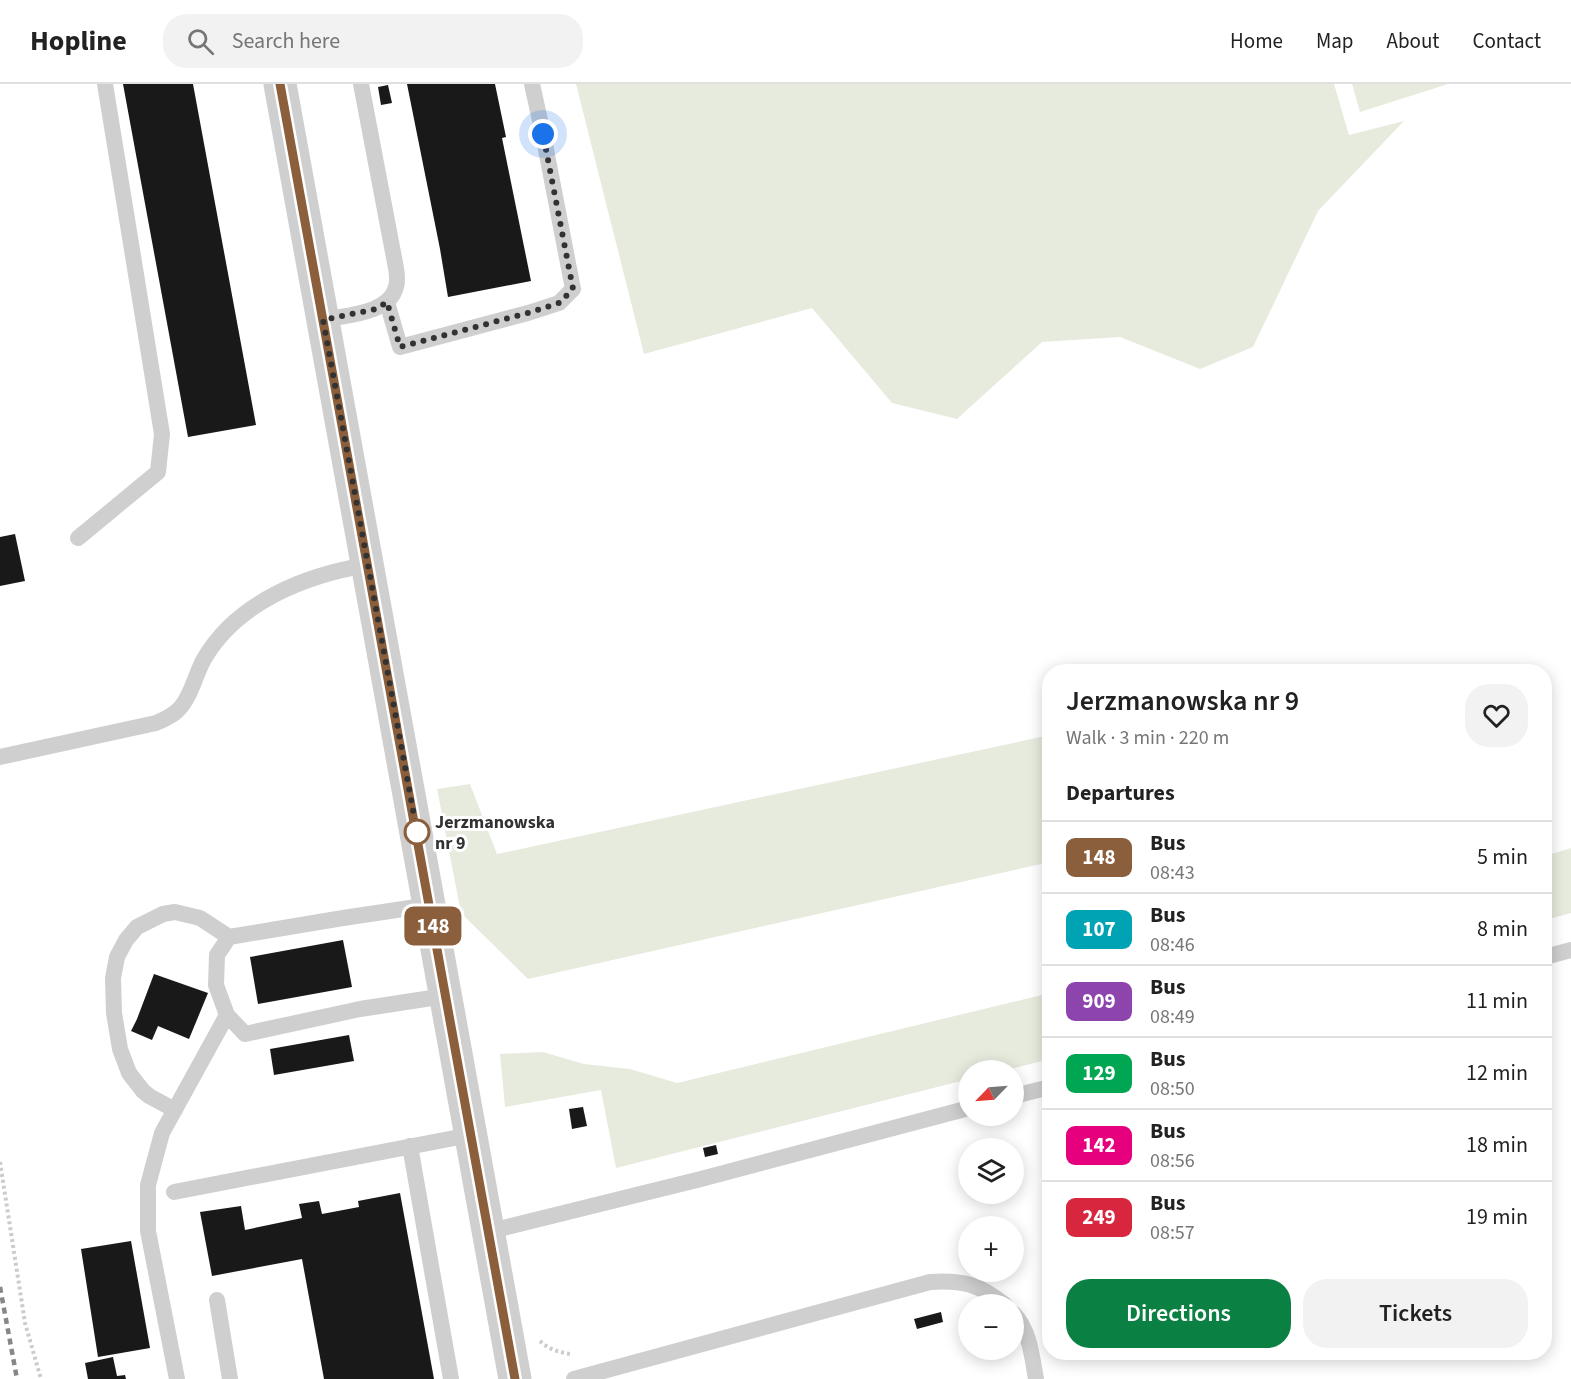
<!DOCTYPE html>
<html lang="en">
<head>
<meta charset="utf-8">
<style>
  body { margin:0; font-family:"Source Sans 3",sans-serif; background:#f2f2f2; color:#222; height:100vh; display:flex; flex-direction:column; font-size:22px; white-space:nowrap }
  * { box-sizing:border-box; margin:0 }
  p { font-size:20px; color:#767676 }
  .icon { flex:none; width:33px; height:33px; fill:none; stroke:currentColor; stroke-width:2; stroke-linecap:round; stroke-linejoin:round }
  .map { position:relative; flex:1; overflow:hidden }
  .side { position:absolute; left:1042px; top:580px; width:510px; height:696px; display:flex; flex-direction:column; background:#fff; border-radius:24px; box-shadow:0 3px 15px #0003 }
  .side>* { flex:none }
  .badge { padding:0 12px; border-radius:9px; font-size:21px; line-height:39px }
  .needle { width:39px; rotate:245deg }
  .fabs { position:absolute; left:958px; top:976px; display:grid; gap:12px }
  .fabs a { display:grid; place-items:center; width:66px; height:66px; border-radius:50%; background:#fff; box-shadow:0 3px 15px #0003; font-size:30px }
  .you { position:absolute; width:30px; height:30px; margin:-15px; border:4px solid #fff; border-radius:50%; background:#1a73e8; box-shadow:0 0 0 9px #1a73e833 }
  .map>.badge { position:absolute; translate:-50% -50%; box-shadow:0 0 0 3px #fff }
  h2 { padding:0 24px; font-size:22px; line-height:54px }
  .round { display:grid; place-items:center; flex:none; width:63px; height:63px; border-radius:24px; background:#f2f2f2 }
  .overview { display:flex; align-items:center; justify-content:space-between; height:102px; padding:0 24px }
  h1 { font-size:28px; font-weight:600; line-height:45px }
  .action { display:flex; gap:12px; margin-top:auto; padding:12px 24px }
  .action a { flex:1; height:69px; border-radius:24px; background:#0b8043; color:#fff; font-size:24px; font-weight:600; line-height:69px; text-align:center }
  .action a+a { background:#f2f2f2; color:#222 }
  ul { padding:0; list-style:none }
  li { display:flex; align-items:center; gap:18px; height:72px; padding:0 24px; border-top:2px solid #e0e0e0 }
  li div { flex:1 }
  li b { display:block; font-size:22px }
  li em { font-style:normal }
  li .badge { min-width:66px; font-weight:700; text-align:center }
  header { display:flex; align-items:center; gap:36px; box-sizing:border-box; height:84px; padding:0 30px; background:#fff; border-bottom:2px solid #e0e0e0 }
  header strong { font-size:28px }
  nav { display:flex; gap:33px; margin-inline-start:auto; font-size:21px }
  .search { width:420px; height:54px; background:#f2f2f2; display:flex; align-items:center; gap:15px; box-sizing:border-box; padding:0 21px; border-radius:24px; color:#767676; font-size:22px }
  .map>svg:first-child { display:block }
  .green { fill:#e7ebde }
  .building { fill:#191919 }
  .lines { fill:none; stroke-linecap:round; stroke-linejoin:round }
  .path { stroke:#ccc; stroke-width:4; stroke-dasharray:3 3; stroke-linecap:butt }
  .service { stroke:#cfcfcf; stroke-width:16 }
  .tertiary { stroke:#cfcfcf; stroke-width:33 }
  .rail { stroke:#878787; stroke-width:4.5; stroke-dasharray:6 4.5; stroke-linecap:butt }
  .line-casing { stroke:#fff; stroke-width:14 }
  .line { stroke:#8b5e3c; stroke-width:9 }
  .walk { stroke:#323232; stroke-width:6; stroke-dasharray:0 10.8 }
  .stop-dot { fill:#fff; stroke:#8b5e3c; stroke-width:3 }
  .labels { text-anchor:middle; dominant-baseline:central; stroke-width:6; stroke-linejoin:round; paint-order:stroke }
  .stop-label { font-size:18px; font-weight:bold; fill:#323232; stroke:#fff; text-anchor:start }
</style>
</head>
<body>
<header>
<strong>Hopline</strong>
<div class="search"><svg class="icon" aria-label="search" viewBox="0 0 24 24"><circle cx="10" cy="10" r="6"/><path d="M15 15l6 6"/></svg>Search here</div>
<nav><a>Home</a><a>Map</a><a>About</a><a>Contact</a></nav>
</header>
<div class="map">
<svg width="1571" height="1295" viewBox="0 0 1571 1295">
  <rect width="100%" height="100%" fill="#fff"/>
  <path class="green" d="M576,0h758l15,51 55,-14 -86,90 -65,136 -53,22 -80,-32 -78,5 -85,77 -65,-16 -80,-95 -168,46z
    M1352,0h96l-88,28z
    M1050,651v127l-522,117 -67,-66 -24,-124 33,-5 27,70z
    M1571,764v65l-26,7v-64z
    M1050,909v66l-47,12h-34v8l-353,89 -15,-78 -96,17 -5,-53 43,-2 41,12 46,5 47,14z"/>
  <path class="building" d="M123,0h70l63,341 -68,12z
    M407,0h88l11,53 -4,1 29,143 -83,16 -8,-48z
    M388,1l4,18 -11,2 -3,-18z
    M15,450l10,47 -25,5v-49z
    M343,856l9,47 -94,17 -8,-47z
    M154,890l54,19 -19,46 -31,-13 -6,14 -21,-9 6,-12z
    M349,951l5,26 -80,14 -4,-26z
    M583,1023l4,19 -15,3 -3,-20z
    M716,1061l2,9 -13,3 -2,-9z
    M400,1109l34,186h-110l-22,-120 -90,17 -12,-64 41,-6 4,24 57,-12 -3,-14 20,-3 3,13 37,-7 -1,-6z
    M131,1157l19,107 -52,9 -17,-108z
    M941,1228l2,10 -26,7 -3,-10z
    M113,1273l4,19 8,-1 1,4h-38l-3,-16z"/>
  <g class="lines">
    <path class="path" d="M0,1078l25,161 16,56
      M540,1257c8,8 21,12 31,13"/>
    <path class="service" d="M387,218l13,45 128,-34 31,-10 14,-14 -30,-155 -11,-50
      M323,236c23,-5 66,-6 73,-33 2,-6 1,-13 0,-19l-35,-184
      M78,454l80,-66 4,-38 -57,-350
      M0,673l156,-34c7,-3 15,-7 20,-11 15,-13 19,-37 28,-53 33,-57 102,-84 163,-94
      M430,821l-87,13 -114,19 -12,18 -1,30 11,30 18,19 115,-25 85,-13
      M1545,873l26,-7
      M1014,1012l36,-9
      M175,1026l-26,-14 -6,-5 -14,-18 -9,-24 -6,-36 -1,-35 4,-21 9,-17 11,-13 26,-13 12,-2 25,6 29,19
      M410,1062l41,233
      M174,1108l296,-57
      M488,1146l15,-2 198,-49 268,-71
      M217,1216l13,79
      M1014,1230c16,17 18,43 22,65
      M177,1295l-29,-148v-46l14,-52 65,-118
      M574,1295l356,-97c32,-2 50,2 75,23"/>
    <path class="tertiary" d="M280,0l235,1295"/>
    <path class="rail" d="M0,1203l17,92"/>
  </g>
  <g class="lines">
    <defs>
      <path id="line" d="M280,0l235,1295"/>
    </defs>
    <use href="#line" class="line-casing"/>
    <use href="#line" class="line"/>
    <path class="walk" d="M417,748l-94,-512 53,-11 11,-7 13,45 128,-34 31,-10 14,-14 -30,-155"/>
  </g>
  <circle class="stop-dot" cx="417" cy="748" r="12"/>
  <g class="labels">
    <g class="stop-label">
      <text x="435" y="738">Jerzmanowska<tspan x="435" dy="21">nr 9</tspan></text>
    </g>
  </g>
</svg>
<div class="fabs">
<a><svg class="needle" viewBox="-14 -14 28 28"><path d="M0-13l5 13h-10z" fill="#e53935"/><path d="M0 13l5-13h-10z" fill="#767676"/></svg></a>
<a><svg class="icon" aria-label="layers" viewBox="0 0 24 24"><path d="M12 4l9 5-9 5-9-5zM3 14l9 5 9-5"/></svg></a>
<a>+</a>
<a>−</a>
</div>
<div class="you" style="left:543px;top:50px"></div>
<b class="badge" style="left:433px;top:842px;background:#8b5e3c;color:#fff">148</b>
<section class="side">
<div class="overview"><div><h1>Jerzmanowska nr 9</h1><p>Walk · 3 min · 220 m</p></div><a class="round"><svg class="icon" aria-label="heart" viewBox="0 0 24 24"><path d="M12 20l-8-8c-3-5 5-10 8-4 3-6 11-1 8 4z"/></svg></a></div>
<h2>Departures</h2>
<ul>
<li><span class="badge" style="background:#8b5e3c;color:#fff">148</span><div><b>Bus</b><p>08:43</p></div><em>5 min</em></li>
<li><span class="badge" style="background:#00a3b4;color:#fff">107</span><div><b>Bus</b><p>08:46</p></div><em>8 min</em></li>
<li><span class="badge" style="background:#8e44ad;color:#fff">909</span><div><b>Bus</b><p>08:49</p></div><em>11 min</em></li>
<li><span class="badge" style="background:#00a651;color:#fff">129</span><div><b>Bus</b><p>08:50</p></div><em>12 min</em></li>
<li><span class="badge" style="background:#e6007e;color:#fff">142</span><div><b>Bus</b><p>08:56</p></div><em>18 min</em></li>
<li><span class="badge" style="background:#d7263d;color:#fff">249</span><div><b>Bus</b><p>08:57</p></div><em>19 min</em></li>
</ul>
<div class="action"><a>Directions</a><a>Tickets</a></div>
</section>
</div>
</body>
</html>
